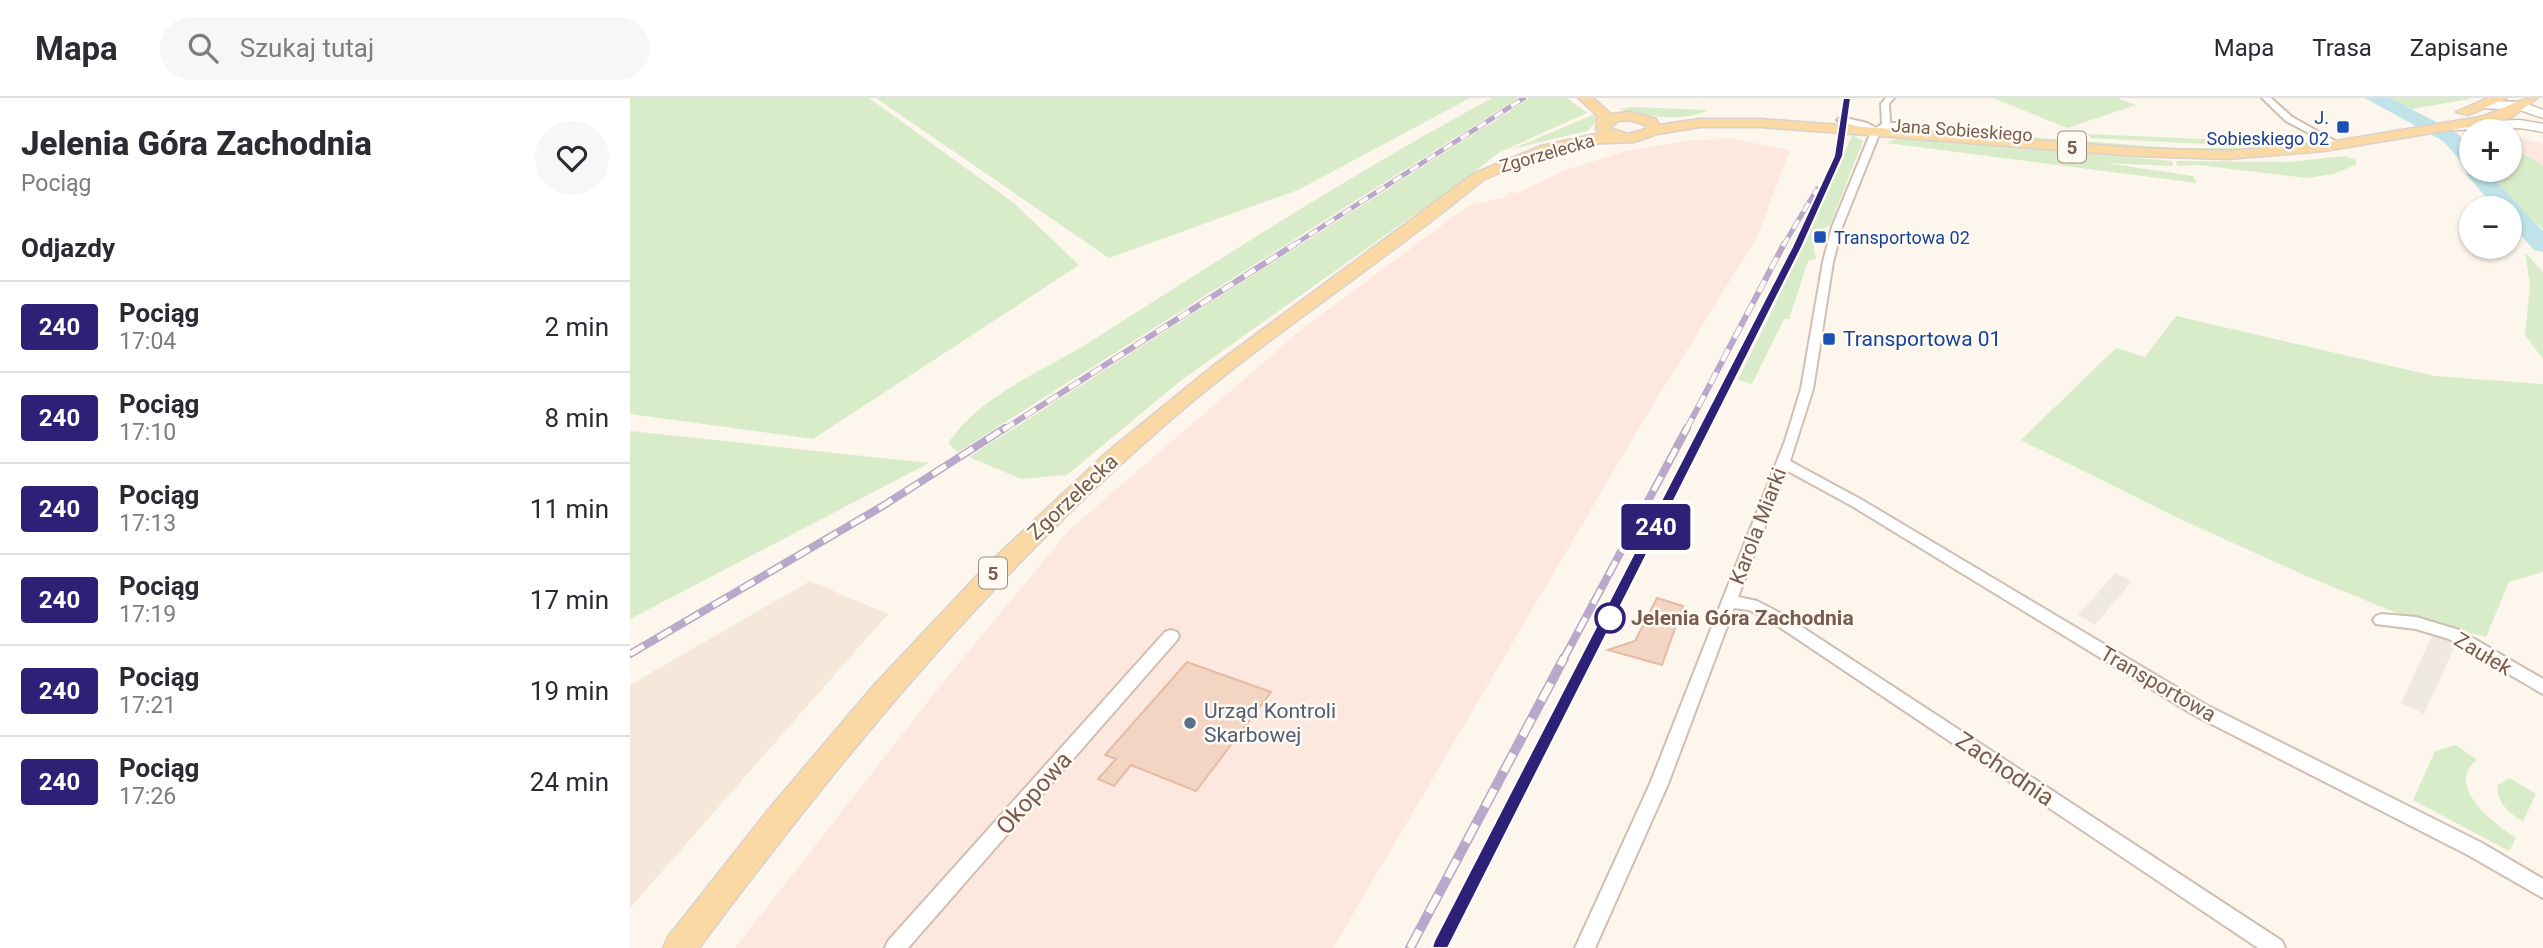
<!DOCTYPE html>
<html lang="pl">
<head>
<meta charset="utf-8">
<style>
  body { margin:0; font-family:Roboto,sans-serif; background:#f7f7f7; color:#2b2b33; height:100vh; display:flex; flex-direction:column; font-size:26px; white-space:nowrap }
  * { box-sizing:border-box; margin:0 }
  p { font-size:23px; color:#7c7c81 }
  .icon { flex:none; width:38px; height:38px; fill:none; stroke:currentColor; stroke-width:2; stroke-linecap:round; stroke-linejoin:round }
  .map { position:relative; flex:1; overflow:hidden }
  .drawer { display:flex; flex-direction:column; background:#fff; width:630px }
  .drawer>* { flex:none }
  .badge { padding:0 14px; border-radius:5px; font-size:24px; line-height:46px }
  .fabs { position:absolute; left:1829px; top:21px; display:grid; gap:14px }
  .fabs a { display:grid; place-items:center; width:63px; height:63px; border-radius:50%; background:#fff; box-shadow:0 2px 5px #0004; font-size:35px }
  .map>.badge { position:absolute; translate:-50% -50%; box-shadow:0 0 0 4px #fff }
  h2 { padding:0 21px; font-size:26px; line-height:63px }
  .round { display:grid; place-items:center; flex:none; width:74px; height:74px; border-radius:37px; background:#f7f7f7 }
  .summary { display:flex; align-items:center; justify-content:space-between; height:119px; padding:0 21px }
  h1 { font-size:33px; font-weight:800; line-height:52px }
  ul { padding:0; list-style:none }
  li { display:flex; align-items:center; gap:21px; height:91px; padding:0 21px; border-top:2px solid #e1e1e2 }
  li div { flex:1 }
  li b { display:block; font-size:26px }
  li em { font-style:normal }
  li .badge { min-width:77px; font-weight:700; text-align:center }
  header { display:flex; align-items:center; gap:42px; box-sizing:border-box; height:98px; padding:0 35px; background:#fff; border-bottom:2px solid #e1e1e2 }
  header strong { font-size:33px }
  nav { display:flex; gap:38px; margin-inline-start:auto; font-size:24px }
  .search { width:490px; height:63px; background:#f7f7f7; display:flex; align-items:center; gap:18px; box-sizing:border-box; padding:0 24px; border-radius:38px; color:#7c7c81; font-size:26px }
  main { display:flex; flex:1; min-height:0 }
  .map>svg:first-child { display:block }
  .residential { fill:#f5e8da }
  .commercial { fill:#fde8e0 }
  .industrial { fill:#efe9e4 }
  .green { fill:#d8ecc9 }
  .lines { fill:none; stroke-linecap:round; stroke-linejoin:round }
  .river { fill:#bfe3e8; fill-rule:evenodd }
  .building { fill:#f3d5c3; stroke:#e6bba3; stroke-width:2 }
  .street-casing { stroke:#d1beb0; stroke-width:4 }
  .secondary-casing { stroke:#d6c0b0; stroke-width:3 }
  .primary-casing { stroke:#dad1cd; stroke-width:3 }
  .street { fill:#fff; fill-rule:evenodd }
  .secondary { fill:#fff; fill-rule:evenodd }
  .primary { fill:#fbd9a5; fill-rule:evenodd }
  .rail-far3-casing { stroke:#b9a8c9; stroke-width:5 }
  .rail-far2-casing { stroke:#b9a8c9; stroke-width:6 }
  .rail-far1-casing { stroke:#b9a8c9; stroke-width:8 }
  .rail-casing { stroke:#b9a8c9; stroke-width:10 }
  .rail-far3 { stroke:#fffaf3; stroke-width:3.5; stroke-dasharray:10; stroke-linecap:butt }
  .rail-far2 { stroke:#fffaf3; stroke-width:4.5; stroke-dasharray:13; stroke-linecap:butt }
  .rail-far1 { stroke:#fffaf3; stroke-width:5; stroke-dasharray:16; stroke-linecap:butt }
  .rail { stroke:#fffaf3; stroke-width:7; stroke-dasharray:20; stroke-linecap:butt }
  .line { fill:#2e2076; stroke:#fff; stroke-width:2 }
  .transit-dot { fill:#1a4fb4; stroke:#fffaf3; stroke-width:2.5 }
  .stop-dot { fill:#fff; stroke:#2e2076; stroke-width:3.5 }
  .service-dot { fill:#5c6f8a; stroke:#fffaf3; stroke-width:2.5 }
  .labels { text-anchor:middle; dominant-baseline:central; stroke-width:5; stroke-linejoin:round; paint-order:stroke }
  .far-transit-label { font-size:18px; fill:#164399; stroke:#fffaf3; text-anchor:end }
  .far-street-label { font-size:18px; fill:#7a5c4d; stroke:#fffaf3 }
  .shield { fill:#fffaf3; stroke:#a28b7f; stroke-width:2 }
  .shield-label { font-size:19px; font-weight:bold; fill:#7a5c4d }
  .transit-label { font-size:21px; fill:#164399; stroke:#fffaf3; text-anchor:start }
  .street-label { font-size:21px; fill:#7a5c4d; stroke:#fffaf3 }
  .stop-label { font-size:21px; font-weight:bold; fill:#7a5c4d; stroke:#fffaf3; text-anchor:start }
  .service-label { font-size:21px; fill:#4e5e75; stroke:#fffaf3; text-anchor:start }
  .near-street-label { font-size:24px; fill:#7a5c4d; stroke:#fffaf3 }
</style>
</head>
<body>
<header>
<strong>Mapa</strong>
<div class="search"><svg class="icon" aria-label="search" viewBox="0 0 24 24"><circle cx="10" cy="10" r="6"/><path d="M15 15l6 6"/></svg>Szukaj tutaj</div>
<nav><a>Mapa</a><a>Trasa</a><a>Zapisane</a></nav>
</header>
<main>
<section class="drawer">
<div class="summary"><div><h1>Jelenia Góra Zachodnia</h1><p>Pociąg</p></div><a class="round"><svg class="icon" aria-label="heart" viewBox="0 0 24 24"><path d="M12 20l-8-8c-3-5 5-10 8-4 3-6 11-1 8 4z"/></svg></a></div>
<h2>Odjazdy</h2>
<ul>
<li><span class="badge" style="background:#2e2076;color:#fff">240</span><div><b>Pociąg</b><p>17:04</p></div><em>2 min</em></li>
<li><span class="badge" style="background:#2e2076;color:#fff">240</span><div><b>Pociąg</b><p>17:10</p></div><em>8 min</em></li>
<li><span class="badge" style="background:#2e2076;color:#fff">240</span><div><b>Pociąg</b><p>17:13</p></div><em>11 min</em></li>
<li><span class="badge" style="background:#2e2076;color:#fff">240</span><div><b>Pociąg</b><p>17:19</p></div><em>17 min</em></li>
<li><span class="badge" style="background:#2e2076;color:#fff">240</span><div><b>Pociąg</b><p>17:21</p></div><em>19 min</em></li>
<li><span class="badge" style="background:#2e2076;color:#fff">240</span><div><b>Pociąg</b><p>17:26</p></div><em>24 min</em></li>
</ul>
</section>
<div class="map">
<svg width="1913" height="850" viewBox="0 0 1913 850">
  <rect width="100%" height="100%" fill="#fdf6ec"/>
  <path class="residential" d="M180,483l78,33 -258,294v-223z"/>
  <path class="commercial" d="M1880,37l33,9v21l-33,-19z
    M1103,41l57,11 -33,87 -114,184 -310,527h-598l206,-263 128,-155 232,-200 168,-125 35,-7 6,-6 7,1 46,-22 63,-20 67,-11z"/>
  <path class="industrial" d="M1485,475l17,8 -37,44 -17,-10z
    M1803,536l23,10 -32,70 -23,-11z"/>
  <path class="green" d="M0,0h239l145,105 65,62 -266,174 -183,-25z
    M246,0h594l-172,92 -189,68z
    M862,0h26l-560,354 -10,-9c34,-49 96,-72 145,-103 132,-84 262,-168 399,-242z
    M900,0h37l20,15 -89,40 -75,60 -5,-1 -239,170 -112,93 -46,4 -52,-22z
    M1363,0h124l19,7 -69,23z
    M1756,0h83l1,1 -58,10z
    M1002,9l76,3c-20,12 -67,7 -89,-1z
    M967,15l2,6 -12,12 -75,18z
    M1281,30l263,20h78l67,-7 -71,10h-75l-262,-20z
    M1673,34l-3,4 -11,2 -83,6 -115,-6 -3,-4 113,5z
    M1222,37l11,6 -33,84 -9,4 -8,13 3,17 -8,2 -19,58h-5l-32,65 -14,-4 67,-137z
    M1270,39l272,24 1,5 -67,-3 87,13 4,7 -310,-40z
    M1880,48l33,19v64l-36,-33 -21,-26h24z
    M1715,58l11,4 1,4 -23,10 -28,4 -108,-13 -21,1 -1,-5 114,1z
    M1895,154l18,20v87l-18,-24 5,-50z
    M1546,218l258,60 109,8v188l-34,10 -23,55 -87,-23 -88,-36 -131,-59 -159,-79 95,-92 29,9z
    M0,333l299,32 -299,156z
    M1826,647l21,15c-34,25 18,65 39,78l-7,13 -96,-51 22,-49z
    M1880,680l26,16 -13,27c-13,-7 -28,-20 -25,-36z"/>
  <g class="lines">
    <path class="river" d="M1735,0h25l67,35 14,16v21h15l57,61v21l-9,-2 -24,-27v-15h-15l-28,-33 -1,-8 -23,-26z"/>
  </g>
  <path class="building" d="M1027,500l26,8 -21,59 -54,-15 27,-9z
    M557,564l84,30 -75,99 -65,-26 -17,21 -16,-7 18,-20 -11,-4z"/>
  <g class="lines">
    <defs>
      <path id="street" d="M1256,0h8l-5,6 1,19h18l4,3c-9,6 -22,1 -32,6l-38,95 -9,35 -20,127 -23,72 72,39 344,205 276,138 61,36v19l-75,-43 -274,-140 -342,-209 -66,-36 -48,127 19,4 25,13 500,327 3,7h-27l-486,-326 -23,-12 -15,-2 -66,176 -73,164h-20l75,-164 135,-343 16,-52 22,-127 9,-35 39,-95 -34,-12 4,-3 26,6 9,5 6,-4 -1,-20z
        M1632,0h9l21,19 50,28 -7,2 -49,-26z
        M1751,516l35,3 43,13 84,49v15l-94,-55 -33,-10 -40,-5 -3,-4 3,-4z
        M541,532l6,2 2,4 -2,4 -269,308h-23l3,-7 277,-309z"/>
      <path id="secondary" d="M1855,3l37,1 21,8v8l-23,-8 -39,-2v-6z
        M1890,22l23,4v8l-23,-4 -66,2 -6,-4 6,-4z"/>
      <path id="primary" d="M948,0h15l18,16 18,-2 27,7 3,6 41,-6h61l375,29 91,3 97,-8 156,-26c20,-5 36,-19 57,-19l-25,19 -32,8 -156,26 -97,8 -91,-3 -375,-29h-61l-43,7 -23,8 -50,2 -51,14 -50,22c-103,85 -216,156 -316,243 -179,155 -327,336 -468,525h-36l5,-11 101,-128 106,-125 112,-119 119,-112 107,-87 260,-192 68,-28 59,-13 -4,-4 2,-13zM999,22l16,5 1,4 -18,5 -18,-6 8,-7z
        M1858,0h19l-39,17 -12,-3z"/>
    </defs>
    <use href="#street" class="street-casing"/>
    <use href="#secondary" class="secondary-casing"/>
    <use href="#primary" class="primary-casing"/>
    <use href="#street" class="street"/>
    <use href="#secondary" class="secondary"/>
    <use href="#primary" class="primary"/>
    <defs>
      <path id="rail-far3" d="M662,148l232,-148
        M1153,148l34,-57
        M1168,148l40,-90 9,-58"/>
      <path id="rail-far2" d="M373,332l292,-186
        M1056,332l98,-186
        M1074,332l94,-186"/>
      <path id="rail-far1" d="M0,556l251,-147 124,-79
        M933,562l124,-232
        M957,562l118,-232"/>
      <path id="rail" d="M780,850l154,-290
        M811,850l147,-290"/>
    </defs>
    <use href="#rail-far3" class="rail-far3-casing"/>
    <use href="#rail-far2" class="rail-far2-casing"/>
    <use href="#rail-far1" class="rail-far1-casing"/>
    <use href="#rail" class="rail-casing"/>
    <use href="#rail-far3" class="rail-far3"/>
    <use href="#rail-far2" class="rail-far2"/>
    <use href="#rail-far1" class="rail-far1"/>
    <use href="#rail" class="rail"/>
  </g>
  <path class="line" d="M1213,0h8l-8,58 -41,91 -354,701h-16l2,-7 358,-694 42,-91z"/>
  <g class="transit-dot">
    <rect x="1706" y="22" width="14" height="14" rx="3.5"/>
    <rect x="1183" y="132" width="14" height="14" rx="3.5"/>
    <rect x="1192" y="234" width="14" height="14" rx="3.5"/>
  </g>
  <circle class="stop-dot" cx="980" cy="520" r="14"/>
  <circle class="service-dot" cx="560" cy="625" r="7"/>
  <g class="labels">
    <g class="far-transit-label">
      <text x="1699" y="19">J.<tspan x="1699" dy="21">Sobieskiego 02</tspan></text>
      <text x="1204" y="139" text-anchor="start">Transportowa 02</text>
    </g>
    <g class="far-street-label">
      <text transform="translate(1332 32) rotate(4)">Jana Sobieskiego</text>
      <text transform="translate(917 55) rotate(-16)">Zgorzelecka</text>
    </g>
    <g class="shield">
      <rect x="1428" y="33.5" width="28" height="31" rx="5"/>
      <rect x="349" y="459.5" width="28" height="31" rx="5"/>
    </g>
    <g class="shield-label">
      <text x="1442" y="49">5</text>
      <text x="363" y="475">5</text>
    </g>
    <g class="transit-label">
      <text x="1213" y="241">Transportowa 01</text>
    </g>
    <g class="street-label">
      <text transform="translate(443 399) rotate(-43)">Zgorzelecka</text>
      <text transform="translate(1128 428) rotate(-69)">Karola Miarki</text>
      <text transform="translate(1853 556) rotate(31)">Zaułek</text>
      <text transform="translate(1528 586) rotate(30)">Transportowa</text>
    </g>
    <g class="stop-label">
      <text x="1001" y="520">Jelenia Góra Zachodnia</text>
    </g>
    <g class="service-label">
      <text x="574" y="613">Urząd Kontroli<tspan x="574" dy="24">Skarbowej</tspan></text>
    </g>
    <g class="near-street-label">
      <text transform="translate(1375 671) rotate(34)">Zachodnia</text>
      <text transform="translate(404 695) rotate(-49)">Okopowa</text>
    </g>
  </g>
</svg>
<div class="fabs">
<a>+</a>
<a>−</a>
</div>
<b class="badge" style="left:1026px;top:429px;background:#2e2076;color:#fff">240</b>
</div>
</main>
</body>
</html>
